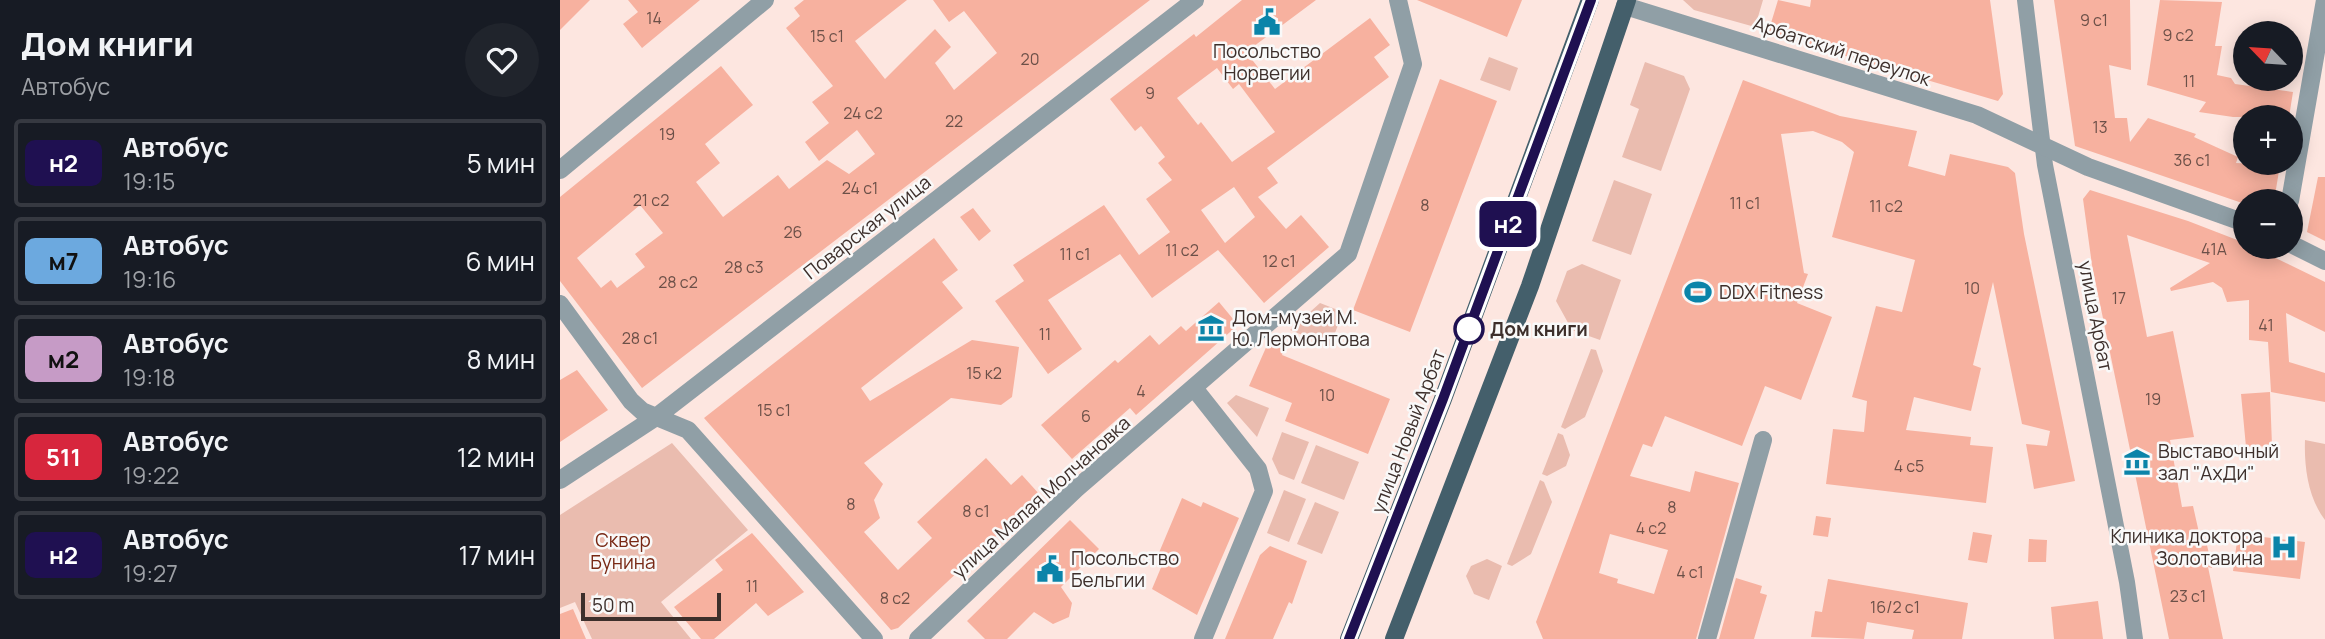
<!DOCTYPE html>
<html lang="ru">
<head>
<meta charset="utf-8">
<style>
  body { margin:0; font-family:Manrope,sans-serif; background:#20242c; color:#f1f3f6; height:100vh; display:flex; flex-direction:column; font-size:26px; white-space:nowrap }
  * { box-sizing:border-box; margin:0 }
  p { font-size:23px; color:#9ea1a6 }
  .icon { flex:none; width:38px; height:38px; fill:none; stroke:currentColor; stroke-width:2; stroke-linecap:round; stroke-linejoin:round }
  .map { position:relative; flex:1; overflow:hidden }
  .panel { display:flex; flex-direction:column; background:#171b24; width:560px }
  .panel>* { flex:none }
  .badge { padding:0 14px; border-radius:10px; font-size:24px; line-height:46px }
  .needle { width:46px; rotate:295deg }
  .controls { position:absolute; left:1673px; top:21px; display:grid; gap:14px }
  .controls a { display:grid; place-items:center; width:70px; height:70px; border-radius:50%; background:#171b24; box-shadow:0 4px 18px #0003; font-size:35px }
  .scale { position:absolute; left:21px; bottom:18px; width:140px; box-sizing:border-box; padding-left:7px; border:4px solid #3d2f2b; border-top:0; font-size:19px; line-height:24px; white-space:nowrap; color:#3d2f2b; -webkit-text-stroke:5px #f9f9f9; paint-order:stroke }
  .map>.badge { position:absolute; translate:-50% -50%; box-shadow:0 0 0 4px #fff }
  .round { display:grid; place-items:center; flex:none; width:74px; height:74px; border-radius:37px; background:#20242c }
  .overview { display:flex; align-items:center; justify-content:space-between; height:119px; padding:0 21px }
  h1 { font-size:33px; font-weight:800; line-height:52px }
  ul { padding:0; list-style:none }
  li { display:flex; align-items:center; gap:21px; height:88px; margin:0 14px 10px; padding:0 7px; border:4px solid #363941; border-radius:7px }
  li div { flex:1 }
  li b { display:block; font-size:26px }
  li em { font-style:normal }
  li .badge { min-width:77px; font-weight:700; text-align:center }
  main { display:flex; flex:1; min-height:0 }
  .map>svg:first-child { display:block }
  .green { fill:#eabcaf }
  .building { fill:#f7b19f; fill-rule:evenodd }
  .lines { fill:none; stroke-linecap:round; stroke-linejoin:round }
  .pedestrian { stroke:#909fa6; stroke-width:16 }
  .minor { stroke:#909fa6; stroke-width:18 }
  .primary { stroke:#445f6b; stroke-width:18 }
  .line-casing { stroke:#fff; stroke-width:16 }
  .line { stroke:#1f1051; stroke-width:10 }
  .stop-dot { fill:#fff; stroke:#1f1051; stroke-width:3.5 }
  .labels { text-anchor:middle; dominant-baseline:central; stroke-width:5; stroke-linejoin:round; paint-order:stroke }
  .number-label { font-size:16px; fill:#6c5048 }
  .poi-label { font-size:19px; fill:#3d2f2b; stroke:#f9f9f9; text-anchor:start }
  .street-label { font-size:19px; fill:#3d2f2b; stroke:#f9f9f9 }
  .stop-label { font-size:19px; font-weight:bold; fill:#3d2f2b; stroke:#f9f9f9; text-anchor:start }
  .park-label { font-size:19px; fill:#782814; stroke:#f9f9f9 }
</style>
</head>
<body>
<main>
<section class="panel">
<div class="overview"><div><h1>Дом книги</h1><p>Автобус</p></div><a class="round"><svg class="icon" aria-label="heart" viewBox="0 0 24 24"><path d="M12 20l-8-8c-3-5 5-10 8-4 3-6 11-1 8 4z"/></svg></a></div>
<ul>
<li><span class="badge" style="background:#1f1051;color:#fff">н2</span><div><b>Автобус</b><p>19:15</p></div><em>5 мин</em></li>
<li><span class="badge" style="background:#6ca9df;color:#111">м7</span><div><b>Автобус</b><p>19:16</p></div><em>6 мин</em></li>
<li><span class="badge" style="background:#c69bc6;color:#111">м2</span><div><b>Автобус</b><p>19:18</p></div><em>8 мин</em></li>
<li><span class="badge" style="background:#d7263d;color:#fff">511</span><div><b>Автобус</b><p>19:22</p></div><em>12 мин</em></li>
<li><span class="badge" style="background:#1f1051;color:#fff">н2</span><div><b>Автобус</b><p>19:27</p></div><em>17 мин</em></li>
</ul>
</section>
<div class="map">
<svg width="1765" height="639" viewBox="0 0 1765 639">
  <rect width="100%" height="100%" fill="#fde6e0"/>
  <path class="green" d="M1123,0h80l-8,27 -61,-17z
    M929,57l29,11 -8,23 -30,-11z
    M1085,62l39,14 6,13 -29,82 -39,-14 17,-48 -9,-4z
    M1054,180l38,14 -21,61 -39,-14z
    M1022,264l39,16 -21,60 -28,-10 -16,-29 11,-30z
    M760,303l23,9 -13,34 -40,-16z
    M1031,349l5,1 7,21 -18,46 -20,12 -4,-2z
    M676,395l33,13 -12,29 -30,-34z
    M722,432l27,10 -15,38 -15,-6 -7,-15z
    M998,433l5,2 7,20 -4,11 -19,10 -5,-2z
    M1745,440l20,4v76c-17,-22 -21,-54 -20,-80z
    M112,443l76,87 -87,72 30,37h-99l-17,-37 -15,6v-93z
    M756,445l43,17 -15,38 -43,-17z
    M980,480l4,2 8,20 -21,52 -19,12 -5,-2z
    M724,490l22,9 -17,43 -22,-9z
    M755,502l24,10 -17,42 -25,-10z
    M927,559l15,7 -13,34 -15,-6 -8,-18 5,-10z"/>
  <path class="building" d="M0,0h30l-30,30z
    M68,0h72l-58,48 -19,-24 15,-12z
    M244,0h103l-52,41 30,38 50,-50 16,18 -16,16 19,27 43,-37 -33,-42 -15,11 -16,-22h217l-508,388 -82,-107v-84l161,-131 32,39 -48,39 15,19 -24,19 27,35 55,-42 11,14 38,-29 22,14 26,-20 -18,-24 -38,31 -14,-19 24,-19 -17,-21 21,-16 -47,-58 14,-12 -6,-8zM80,205l23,28 -28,21 10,13 -28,21 -6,-8 -10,8 -24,-30z
    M682,0h74l-70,52 29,37 95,-71 20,27 -16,12 15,20 -122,91 11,15 -20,14 28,32 15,-14 28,32 -65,56 -46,-53 -66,48 -32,-44 -72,46 34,49 -34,25 -53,-73 29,-20 -11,-16 91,-60 35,50 31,-23 -24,-33 26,-19 -14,-17 7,-6 -24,-31 -6,5 -25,-32 84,-65 2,3zM657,68l16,21 6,-5 36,48 -43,30 -31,-40 -3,3 -21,-27zM674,187l21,30 -30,26 -24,-33z
    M857,0h105l-15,37z
    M1218,0l32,7 1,-7h179l13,94 -5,7 -230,-68z
    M1494,0h76l1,70 -22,-5 6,53h12l3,24 18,-24 48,16 -2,3 44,20 -2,6 44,2 -6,36h-29v3l-170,-58z
    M1600,0l62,2 -7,44h7l-5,29 14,3 4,6 58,8 -4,25h-56l-34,-5 7,-10 -59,-17z
    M880,79l57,22 -87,231 -57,-22z
    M1183,80l97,36 77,15 -9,35 37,10 5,-22 58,13 7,6 9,61 51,247 -41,8 -8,-45 21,2 3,-15 -28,-7 -29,-142 -20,83 8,3 -10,43 -57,-14 -8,33 65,7 -1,8 23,2 -7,56 -160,-19 7,-55 31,3 3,-31 -15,-4 24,-91 26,6 13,-52 -83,-23 22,-85 -12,-10 -29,-11 -32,3 23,139 4,1 -11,29 35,14 -31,83 -36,-14 -23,60 -77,-30 -13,31 -9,-3 -13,32 60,16 5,-21 44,12 -43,156h-153l-7,-17zM1050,534l58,16 -14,44 -37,-11 1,-4 -19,-6z
    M1758,177h7v64l-18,-9z
    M1530,190l98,31 57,22v4h8l72,35v50l-39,-19 3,49 36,11v29l-54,-10 -3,-50 -19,-2v-40l-22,2 -5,-14 -9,-6 -42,9 -1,-3 40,-25 -83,-28 20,102 26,-6 21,106 -24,3 12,67 11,-1 9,40 5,-1 5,23 -4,-1 15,72h-54l-77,-374 -9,-66z
    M413,208l18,23 -12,10 -19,-24z
    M374,238l24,32 -16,12 21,26 -102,80 9,13 102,-61 47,7 -7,50 -11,8 -50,-7 -87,65 19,21 -9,16 6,18 -16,14 34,38 34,-32 -15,-16 69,-64 25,27 11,-10 18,20 -142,133 -7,2 -187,-212z
    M659,302l19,23 -102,90 -6,-7 -58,51 -31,-34 74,-65 3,3 32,-28 9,10 22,-19 5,5z
    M708,343l16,6 -2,6 108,44 -22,55 -83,-33 7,-18 -43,-17z
    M17,370l31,40 -48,32v-62z
    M1710,392l2,54 -26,1 -5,-53z
    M622,498l19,9 2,-5 36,16 -42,97 -45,-26 13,-31 -7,-3z
    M1256,516l15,2 -3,19 -15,-2z
    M510,520l29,29 -38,38 11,16 -3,14 -16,7 -19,-12 -27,27h-22l-18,-18z
    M1413,532l19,3 -5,28 -19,-3z
    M192,533l52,59 -36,24 -12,-13 -42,36h-13l-27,-32 49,-37 -8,-10z
    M1678,534l67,8 -5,37 -67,-8z
    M1469,539l18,1 -1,22h-18z
    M710,546l37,15 -15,43 -3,-2 -16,37h-48l35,-84z
    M1176,578l26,8 -2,7 7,2 -13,44h-35z
    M1268,579l140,24 -6,36h-50l2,-9 -47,-8 -3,17 -53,-2 4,-26 7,1z
    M1538,601l5,38h-49l-3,-32z
    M13,609l13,30h-26v-25z"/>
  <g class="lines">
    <path class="pedestrian" d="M1465,0l20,165 82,417 8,57"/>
    <path class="minor" d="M1065,6l352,109 111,52 157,56
      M0,170l205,-170
      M1730,201l35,-201
      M1731,244l34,17
      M0,304l71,97 11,10 46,19 186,209
      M634,388l64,81 6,22 -61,148
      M0,480l96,-63 539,-417
      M358,639l158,-150 272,-235 65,-190 -15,-64
      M1147,639l56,-199"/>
    <path class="primary" d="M789,639l94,-240 147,-399
      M834,639l136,-353 97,-286"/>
  </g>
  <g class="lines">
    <defs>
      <path id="line" d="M789,639l94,-240 148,-399"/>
    </defs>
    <use href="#line" class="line-casing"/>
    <use href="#line" class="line"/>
  </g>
  <defs>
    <symbol id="civic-bare" viewBox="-9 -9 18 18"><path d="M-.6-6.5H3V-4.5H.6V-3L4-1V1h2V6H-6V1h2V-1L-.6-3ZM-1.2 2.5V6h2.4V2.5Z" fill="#0b84a9" stroke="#f9f9f9" stroke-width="2.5" paint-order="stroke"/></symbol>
    <symbol id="stadium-bare" viewBox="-9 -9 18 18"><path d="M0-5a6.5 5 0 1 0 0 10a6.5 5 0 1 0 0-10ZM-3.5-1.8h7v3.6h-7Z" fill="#0b84a9" stroke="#f9f9f9" stroke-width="2.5" paint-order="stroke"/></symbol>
    <symbol id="museum-bare" viewBox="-9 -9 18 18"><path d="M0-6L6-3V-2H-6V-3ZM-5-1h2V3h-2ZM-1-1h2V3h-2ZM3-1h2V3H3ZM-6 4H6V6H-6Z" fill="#0b84a9" stroke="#f9f9f9" stroke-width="2.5" paint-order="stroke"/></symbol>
    <symbol id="hospital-bare" viewBox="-9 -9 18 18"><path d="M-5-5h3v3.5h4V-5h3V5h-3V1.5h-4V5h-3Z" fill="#0b84a9" stroke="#f9f9f9" stroke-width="2.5" paint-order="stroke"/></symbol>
  </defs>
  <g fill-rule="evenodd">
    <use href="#civic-bare" x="688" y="3" width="38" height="38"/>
    <use href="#stadium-bare" x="1119" y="273" width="38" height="38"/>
    <use href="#museum-bare" x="632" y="309" width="38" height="38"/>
    <use href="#museum-bare" x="1558" y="443" width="38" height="38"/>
    <use href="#hospital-bare" x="1705" y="528" width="38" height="38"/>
    <use href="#civic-bare" x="471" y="550" width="38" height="38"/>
  </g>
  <circle class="stop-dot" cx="909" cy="329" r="14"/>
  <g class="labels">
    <g class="number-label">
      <text x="94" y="18">14</text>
      <text x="1534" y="20">9 с1</text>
      <text x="1618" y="35">9 c2</text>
      <text x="267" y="36">15 с1</text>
      <text x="470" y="59">20</text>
      <text x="1629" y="81">11</text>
      <text x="590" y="93">9</text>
      <text x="303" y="113">24 с2</text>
      <text x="394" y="121">22</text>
      <text x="1540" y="127">13</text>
      <text x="107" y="134">19</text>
      <text x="1632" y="160">36 с1</text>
      <text x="300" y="188">24 с1</text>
      <text x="91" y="200">21 с2</text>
      <text x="1185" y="203">11 с1</text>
      <text x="865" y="205">8</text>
      <text x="1326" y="206">11 с2</text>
      <text x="233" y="232">26</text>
      <text x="1654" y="249">41А</text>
      <text x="622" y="250">11 с2</text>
      <text x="515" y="254">11 с1</text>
      <text x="719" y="261">12 с1</text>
      <text x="184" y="267">28 с3</text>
      <text x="118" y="282">28 с2</text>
      <text x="1412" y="288">10</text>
      <text x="1559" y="298">17</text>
      <text x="1706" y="325">41</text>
      <text x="485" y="334">11</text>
      <text x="80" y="338">28 с1</text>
      <text x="424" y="373">15 к2</text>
      <text x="581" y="391">4</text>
      <text x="767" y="395">10</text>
      <text x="1593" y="399">19</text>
      <text x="214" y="410">15 с1</text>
      <text x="526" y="416">6</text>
      <text x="1349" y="466">4 с5</text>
      <text x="291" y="504">8</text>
      <text x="1112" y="507">8</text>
      <text x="416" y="511">8 с1</text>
      <text x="1091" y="528">4 с2</text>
      <text x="1130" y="572">4 с1</text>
      <text x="192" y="586">11</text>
      <text x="1628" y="596">23 с1</text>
      <text x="335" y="598">8 с2</text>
      <text x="1335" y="607">16/2 с1</text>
    </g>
    <g class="poi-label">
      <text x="707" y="51" text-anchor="middle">Посольство<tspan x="707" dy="22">Норвегии</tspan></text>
      <text x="1159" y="292">DDX Fitness</text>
      <text x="672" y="317">Дом-музей М.<tspan x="672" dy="22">Ю. Лермонтова</tspan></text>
      <text x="1598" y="451">Выставочный<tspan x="1598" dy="22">зал "АхДи"</tspan></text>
      <text x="1703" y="536" text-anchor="end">Клиника доктора<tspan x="1703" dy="22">Золотавина</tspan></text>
      <text x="511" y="558">Посольство<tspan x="511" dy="22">Бельгии</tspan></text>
    </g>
    <g class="street-label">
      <text transform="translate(1282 51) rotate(18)">Арбатский переулок</text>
      <text transform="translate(307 227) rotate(-38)">Поварская улица</text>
      <text transform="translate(1536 316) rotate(79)">улица Арбат</text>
      <text transform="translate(848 431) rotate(-69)">улица Новый Арбат</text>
      <text transform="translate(481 497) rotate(-42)">улица Малая Молчановка</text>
    </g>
    <g class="stop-label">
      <text x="930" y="329">Дом книги</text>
    </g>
    <g class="park-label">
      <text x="63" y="540">Сквер<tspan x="63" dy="22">Бунина</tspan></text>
    </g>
  </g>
</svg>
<div class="controls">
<a><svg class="needle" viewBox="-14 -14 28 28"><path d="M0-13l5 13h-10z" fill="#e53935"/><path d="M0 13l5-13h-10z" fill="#9ea1a6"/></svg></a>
<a>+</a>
<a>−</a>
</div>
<div class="scale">50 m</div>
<b class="badge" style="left:948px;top:224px;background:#1f1051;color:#fff">н2</b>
</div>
</main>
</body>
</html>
